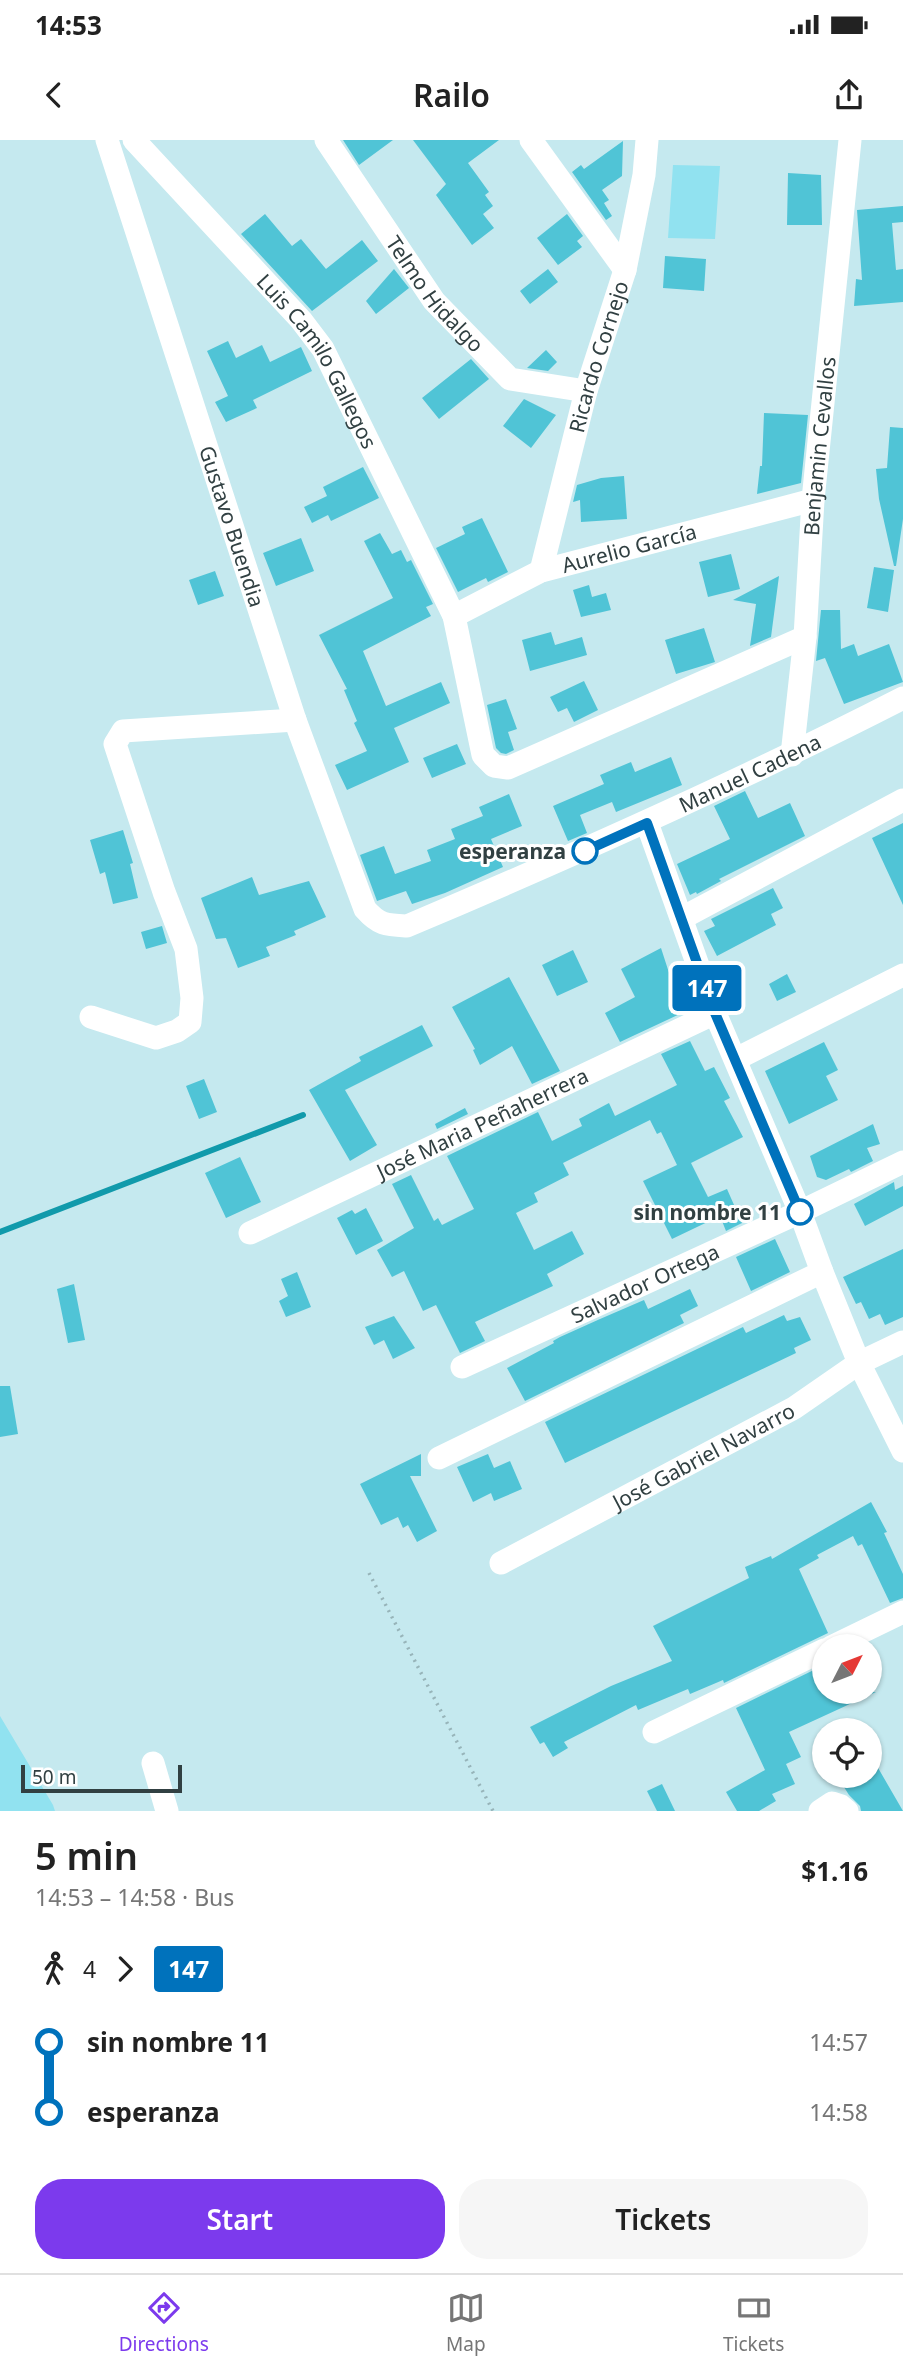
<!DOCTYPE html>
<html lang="en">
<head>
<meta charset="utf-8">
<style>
  body { margin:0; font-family:"Noto Sans",sans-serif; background:#f6f6f6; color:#222; height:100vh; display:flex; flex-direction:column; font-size:26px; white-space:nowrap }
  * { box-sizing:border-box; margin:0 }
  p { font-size:23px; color:#767676 }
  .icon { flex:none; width:38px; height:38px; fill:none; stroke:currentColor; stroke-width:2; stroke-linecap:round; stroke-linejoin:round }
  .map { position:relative; height:1671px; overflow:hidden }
  .drawer { display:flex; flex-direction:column; background:#fff; flex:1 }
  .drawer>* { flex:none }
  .badge { padding:0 14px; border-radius:5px; font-size:24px; line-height:46px }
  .needle { width:46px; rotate:48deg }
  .fabs { position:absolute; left:812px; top:1494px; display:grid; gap:14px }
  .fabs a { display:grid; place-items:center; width:70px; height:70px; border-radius:50%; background:#fff; box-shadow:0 2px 5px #0004; font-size:35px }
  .scale { position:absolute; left:21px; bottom:18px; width:161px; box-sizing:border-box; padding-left:7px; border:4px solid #314042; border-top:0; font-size:19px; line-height:24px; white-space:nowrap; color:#314042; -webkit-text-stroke:5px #fff; paint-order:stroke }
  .map>.badge { position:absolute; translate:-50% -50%; box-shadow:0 0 0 4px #fff }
  .legs { display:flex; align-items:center; gap:10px; height:77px; padding:0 35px; font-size:23px }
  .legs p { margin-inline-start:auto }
  .headline { display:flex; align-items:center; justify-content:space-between; height:119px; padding:0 35px }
  h1 { font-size:38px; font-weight:600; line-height:52px }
  .action { display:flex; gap:14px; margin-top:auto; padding:14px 35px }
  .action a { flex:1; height:80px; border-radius:28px; background:#7c3aed; color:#fff; font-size:28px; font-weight:600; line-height:80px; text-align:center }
  .action a+a { background:#f6f6f6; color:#222 }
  ul { padding:0 35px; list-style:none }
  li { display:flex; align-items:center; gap:24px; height:70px; font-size:26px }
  li i { display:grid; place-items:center; width:10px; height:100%; margin:0 9px; background:currentColor }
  li i::after { content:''; width:18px; height:18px; margin:-9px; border:5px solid; border-radius:50%; background:#fff }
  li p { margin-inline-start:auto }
  li:first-child i { background:linear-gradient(#0000 50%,currentColor 0) }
  li:last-child i { background:linear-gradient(currentColor 50%,#0000 0) }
  .status { display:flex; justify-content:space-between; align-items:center; height:49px; padding:0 35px; background:#fff; direction:ltr }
  .status svg { height:19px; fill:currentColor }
  header { display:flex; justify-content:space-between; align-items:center; height:91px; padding:0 35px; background:#fff; font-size:32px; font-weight:600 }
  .dock { display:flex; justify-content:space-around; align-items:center; height:98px; border-top:2px solid #e0e0e0; background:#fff; font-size:19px; color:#767676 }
  .dock a { display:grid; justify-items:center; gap:4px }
  .dock .on { color:#7c3aed }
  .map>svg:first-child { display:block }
  .green { fill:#91e2f0 }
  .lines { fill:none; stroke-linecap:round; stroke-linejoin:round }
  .stream { stroke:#119aab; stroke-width:6 }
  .building { fill:#50c4d6 }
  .path { stroke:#97b4b9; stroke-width:3.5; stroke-dasharray:2 5; stroke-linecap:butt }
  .minor { stroke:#fff; stroke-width:23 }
  .line-1-casing { stroke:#fff; stroke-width:16 }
  .line-1 { stroke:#0072bc; stroke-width:10 }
  .stop-1-dot { fill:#fff; stroke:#0072bc; stroke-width:3.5 }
  .labels { text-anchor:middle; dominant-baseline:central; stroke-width:6; stroke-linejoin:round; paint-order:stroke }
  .street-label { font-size:21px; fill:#314042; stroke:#fff }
  .stop-label { font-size:21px; font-weight:bold; fill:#314042; stroke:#fff; text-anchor:end }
</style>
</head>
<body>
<div class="status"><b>14:53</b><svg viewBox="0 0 49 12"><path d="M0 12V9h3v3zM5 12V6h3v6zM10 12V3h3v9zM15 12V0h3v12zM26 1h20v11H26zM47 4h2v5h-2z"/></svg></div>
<header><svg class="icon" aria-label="back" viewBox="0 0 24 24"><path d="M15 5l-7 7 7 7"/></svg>Railo<svg class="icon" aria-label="share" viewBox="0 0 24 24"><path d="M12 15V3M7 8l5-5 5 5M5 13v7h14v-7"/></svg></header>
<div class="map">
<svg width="903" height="1671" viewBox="0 0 903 1671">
  <rect width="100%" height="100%" fill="#c5e9ef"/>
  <path class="green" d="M673,25l47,1 -5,73 -47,-1z
    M0,1576l53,89 2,6h-55z"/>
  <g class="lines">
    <path class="stream" d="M0,1092l303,-117"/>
  </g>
  <path class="building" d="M343,0h50l-34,25z
    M413,0h86l-31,23 21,29 -4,3 8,11 -10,8 11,14 -22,17 -36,-50 10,-11z
    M623,1l-1,35 -20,14 7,10 -5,3 8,13 -6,4 -34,-48 9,-7 3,4z
    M788,33l33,2 1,50h-35z
    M903,66v16l-11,1 4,47 7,-1v33l-49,4 2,-27 6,1 -5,-70z
    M265,74l27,32 9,-7 25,30 36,-29 16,21 -66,50 -71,-77z
    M567,74l16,22 -6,5 5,6 -24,18 -21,-27z
    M665,116l41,3 -2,32 -41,-3z
    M394,129l15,19 -33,26 -10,-13z
    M548,129l10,13 -28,22 -10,-13z
    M228,201l8,17 26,-13 8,17 31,-15 11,24 -59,29 4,8 -31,14 -11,-20 13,-6 -21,-45z
    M546,210l11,12 -9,9 -21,-3z
    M471,219l18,20 -50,40 -17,-21z
    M524,259l32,16 -25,33 -28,-22z
    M764,273l44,2 -7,68 -44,11 3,-28h2z
    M890,287l13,1v91l-7,47h-2l-15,-67 -3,-30 11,-1z
    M363,327l16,31 -48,23 -3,-6 -16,8 -8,-16 23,-11 -4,-9z
    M624,336l3,43 -46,3 -1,-22 -7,2 4,-17 24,-7z
    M482,378l26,54 -20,10 -2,-4 -28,14 -22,-44 29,-14 -3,-7z
    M380,393l12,21 9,-4 6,12 4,-2 22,44 -7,3 5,9 -68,35 23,55 55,-24 9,21 -56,25 15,34 -62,28 -12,-25 32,-14 -13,-28 3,-2 -13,-31 3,-1 -28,-54 74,-37 -29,-57z
    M301,398l13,33 -38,15 -13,-33z
    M731,414l9,35 -32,8 -9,-35z
    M874,427l20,3 -6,42 -21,-4z
    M215,431l9,25 -26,9 -9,-25z
    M779,436l-8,61 -21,9 6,-42 -23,-4z
    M589,445l3,12 14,-4 5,17 -30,7 -8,-27z
    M821,470h19l1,39 13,-5 4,12 31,-12 14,38 -59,22 -19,-46 -9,3z
    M704,488l11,34 -39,12 -11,-34z
    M551,492l4,13 27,-8 5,18 -57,16 -8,-31z
    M584,541l14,29 -24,12 -7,-14 -9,4 -8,-15z
    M506,559l11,30 -9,3 6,18 -8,4 -5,-1 -5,-5 -9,-43z
    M457,604l9,20 -34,14 -9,-20z
    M671,617l11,28 -66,27 -4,-10 -32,13 7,18 -19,8 -15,-35 51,-22 -4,-9 31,-13 4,10z
    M745,651l13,27 32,-15 15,33 -86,43 2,2 -24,13 -1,-2 -6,3 -13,-31 53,-25 -16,-33z
    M509,654l13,32 -31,13 12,28 -58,26 -33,11 -6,-13 -29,10 -17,-46 24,-9 11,28 36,-13 -4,-11 28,-11 -4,-10 32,-13 -4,-9z
    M903,683v82l-31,-67z
    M123,690l10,33 -3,1 8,34 -25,6 -8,-32 -5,2 -10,-34z
    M252,737l7,18 50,-14 17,36 -32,14 2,4 -30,12 4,9 -32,12 -12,-30 -10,1 -15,-41z
    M773,748l10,20 -12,6 5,11 -59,31 -13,-25 11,-5 -4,-7z
    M162,786l5,17 -21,6 -5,-17z
    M661,808l21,65 -62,29 -15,-29 30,-16 -14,-28z
    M573,810l15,32 -31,14 -15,-31z
    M787,834l9,18 -19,9 -8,-17z
    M509,837l51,94 -28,13 -20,-38 -32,19 -7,-15 2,-1 -23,-42z
    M422,885l11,21 -88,44 32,55 -27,16 -41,-71 52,-29 -2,-4z
    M690,901l15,30 9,-4 16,31 -6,3 19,36 -52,26 17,34 19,-8 15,34 -16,8 -6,-15 -48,23 -29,-58 34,-16 -16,-33 -4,2 -7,-14 -87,43 6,12 -35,18 4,9 -22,11 18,37 38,-19 12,23 -37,20 6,12 -78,36 10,19 -25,12 -24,-48 -13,6 -19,-40 -12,6 -15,-27 37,-22 -22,-44 19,-9 23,46 4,-3 4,7 32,-16 -27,-53 91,-44 14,29 30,-15 -3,-7 30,-16 6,13 62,-31 -16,-31z
    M824,902l14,28 -12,6 12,24 -49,24 -24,-53z
    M204,939l13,33 -18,7 -13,-33z
    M465,968l3,6 -31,15 -2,-5z
    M873,984l7,20 -13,4 6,13 -22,11 -2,-3 -23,11 -9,-3 -7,-21z
    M240,1017l21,45 -35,16 -21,-45z
    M894,1042l1,8 8,-4v20l-38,20 -11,-22z
    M366,1068l17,33 -27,14 -19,-37 15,-8 3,4z
    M775,1099l15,33 -39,19 -15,-34z
    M903,1109v68l-18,8 -5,-11 -11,5 -8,-17 -5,2 -13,-27z
    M297,1132l14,35 -25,10 -7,-16 9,-5 -7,-17z
    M74,1144l11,56 -17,3 -11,-54z
    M690,1149l8,17 -18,9 4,8 -159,78 -18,-33 47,-25 -1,-2 7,-4 40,-18 44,-19 4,9z
    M784,1175l3,6 13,-4 11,23 -17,8 2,5 -231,110 -20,-41 198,-95 3,6z
    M394,1176l21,32 -22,11 -9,-19 -10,5 -9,-18z
    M0,1246h10l8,48 -18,3z
    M421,1314v22h-11l27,55 -20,11 -9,-17 -5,3 -5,-11 -17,8 -21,-41z
    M488,1314l6,14 16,-7 12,28 -28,12 -3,-8 -18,9 -16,-35z
    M871,1362l16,30 -3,1 19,41v24l-13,5 -28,-59 -4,2 -5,-10 -36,19 2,3 -20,11 29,64 -104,50 -1,-3 -33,14 -2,-5 -50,21 -2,-5 -72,37 4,6 -15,9 -9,-15 -4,2 -10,-17 81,-41 61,-25 -19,-35 96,-48 -4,-11 26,-11 1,3z
    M822,1526l2,26h52l-87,40 12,25 -15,7 9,20 -23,10 4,7 -17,10h-22l-11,-19 39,-22 -29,-62z
    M870,1614l33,57h-42l-1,-5 -11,-11 -12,-19h33z
    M662,1644l13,27h-18l-10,-20z"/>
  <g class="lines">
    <path class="path" d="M369,1433l124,238"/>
    <g class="minor">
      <path id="s1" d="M107,0l188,580 70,189c14,16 21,16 42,17 168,-71 334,-145 496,-228"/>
      <path id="s2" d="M134,0l167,180 22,29 131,267 29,139 11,11 14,2 297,-131"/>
      <path id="s3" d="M326,0l108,161 76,78 76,12"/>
      <path d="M531,0l94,130"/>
      <path id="s4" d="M541,431l45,-180 39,-121 19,-95 3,-35"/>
      <path id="s5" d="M454,476l87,-45 272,-71"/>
      <path id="s6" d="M792,615l13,-118 8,-137 37,-360"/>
      <path d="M647,683l68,190 85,199 22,60 37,91 44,88"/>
      <path d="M682,778l221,-118"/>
      <path d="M91,877l65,21 21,-7 13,-9 2,-24 -6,-49 -22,-57 -49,-148 8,-13 172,-11"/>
      <path d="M736,919l167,-84"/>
      <path id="s7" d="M250,1093l465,-220"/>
      <path id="s8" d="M462,1227l338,-155 103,-50"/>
      <path d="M439,1318l383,-186"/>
      <path id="s9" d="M501,1423l293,-155 65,-45 44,-21"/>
      <path d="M831,1507l72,-35"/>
      <path d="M654,1592l170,-82"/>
      <path d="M153,1623l14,48"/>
      <path d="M820,1671l12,-8 9,3 6,5"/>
    </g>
  </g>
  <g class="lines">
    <defs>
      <path id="line-1" d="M585,711l62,-28 68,190 85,199"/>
    </defs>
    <use href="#line-1" class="line-1-casing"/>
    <use href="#line-1" class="line-1"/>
  </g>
  <g class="stop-1-dot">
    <circle cx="585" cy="711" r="12"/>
    <circle cx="800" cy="1072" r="12"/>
  </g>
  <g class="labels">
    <g class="street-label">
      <text stroke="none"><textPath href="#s3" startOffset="189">Telmo Hidalgo</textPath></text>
      <text stroke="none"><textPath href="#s4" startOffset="222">Ricardo Cornejo</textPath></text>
      <text stroke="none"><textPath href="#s2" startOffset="289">Luis Camilo Gallegos</textPath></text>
      <text stroke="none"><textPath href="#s6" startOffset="310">Benjamin Cevallos</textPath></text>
      <text stroke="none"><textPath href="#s1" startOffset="406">Gustavo Buendia</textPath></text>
      <text stroke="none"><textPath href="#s5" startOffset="189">Aurelio García</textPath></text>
      <text stroke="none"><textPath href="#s1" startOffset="1234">Manuel Cadena</textPath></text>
      <text stroke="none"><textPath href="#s7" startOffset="257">José Maria Peñaherrera</textPath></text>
      <text stroke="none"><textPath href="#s8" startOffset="201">Salvador Ortega</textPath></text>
      <text stroke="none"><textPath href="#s9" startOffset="229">José Gabriel Navarro</textPath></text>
    </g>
    <g class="stop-label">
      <text x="566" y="711">esperanza</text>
      <text x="781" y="1072">sin nombre 11</text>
    </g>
  </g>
</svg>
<div class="fabs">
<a><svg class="needle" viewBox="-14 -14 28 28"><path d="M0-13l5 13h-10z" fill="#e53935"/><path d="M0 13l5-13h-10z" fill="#767676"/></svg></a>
<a><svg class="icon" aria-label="locate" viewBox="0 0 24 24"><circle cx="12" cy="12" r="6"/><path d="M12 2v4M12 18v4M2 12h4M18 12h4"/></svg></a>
</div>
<div class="scale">50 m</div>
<b class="badge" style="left:707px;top:848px;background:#0072bc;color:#fff">147</b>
</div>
<section class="drawer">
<div class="headline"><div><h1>5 min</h1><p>14:53 – 14:58 · Bus</p></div><b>$1.16</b></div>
<div class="legs"><svg class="icon" aria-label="walk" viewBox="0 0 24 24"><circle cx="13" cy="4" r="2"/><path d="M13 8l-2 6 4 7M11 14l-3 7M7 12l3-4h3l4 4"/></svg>4<svg class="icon" aria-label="forward" viewBox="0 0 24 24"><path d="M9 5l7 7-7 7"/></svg><b class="badge" style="background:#0072bc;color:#fff">147</b></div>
<ul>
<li><i style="color:#0072bc"></i><b>sin nombre 11</b><p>14:57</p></li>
<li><i style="color:#0072bc"></i><b>esperanza</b><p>14:58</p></li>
</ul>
<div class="action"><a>Start</a><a>Tickets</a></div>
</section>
<nav class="dock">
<a class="on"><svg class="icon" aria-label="directions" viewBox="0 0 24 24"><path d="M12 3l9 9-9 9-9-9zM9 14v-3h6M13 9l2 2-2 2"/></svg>Directions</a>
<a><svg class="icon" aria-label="map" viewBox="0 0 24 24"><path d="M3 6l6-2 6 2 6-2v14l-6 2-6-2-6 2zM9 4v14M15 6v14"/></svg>Map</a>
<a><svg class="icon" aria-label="tickets" viewBox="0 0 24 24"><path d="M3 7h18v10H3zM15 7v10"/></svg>Tickets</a>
</nav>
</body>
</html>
